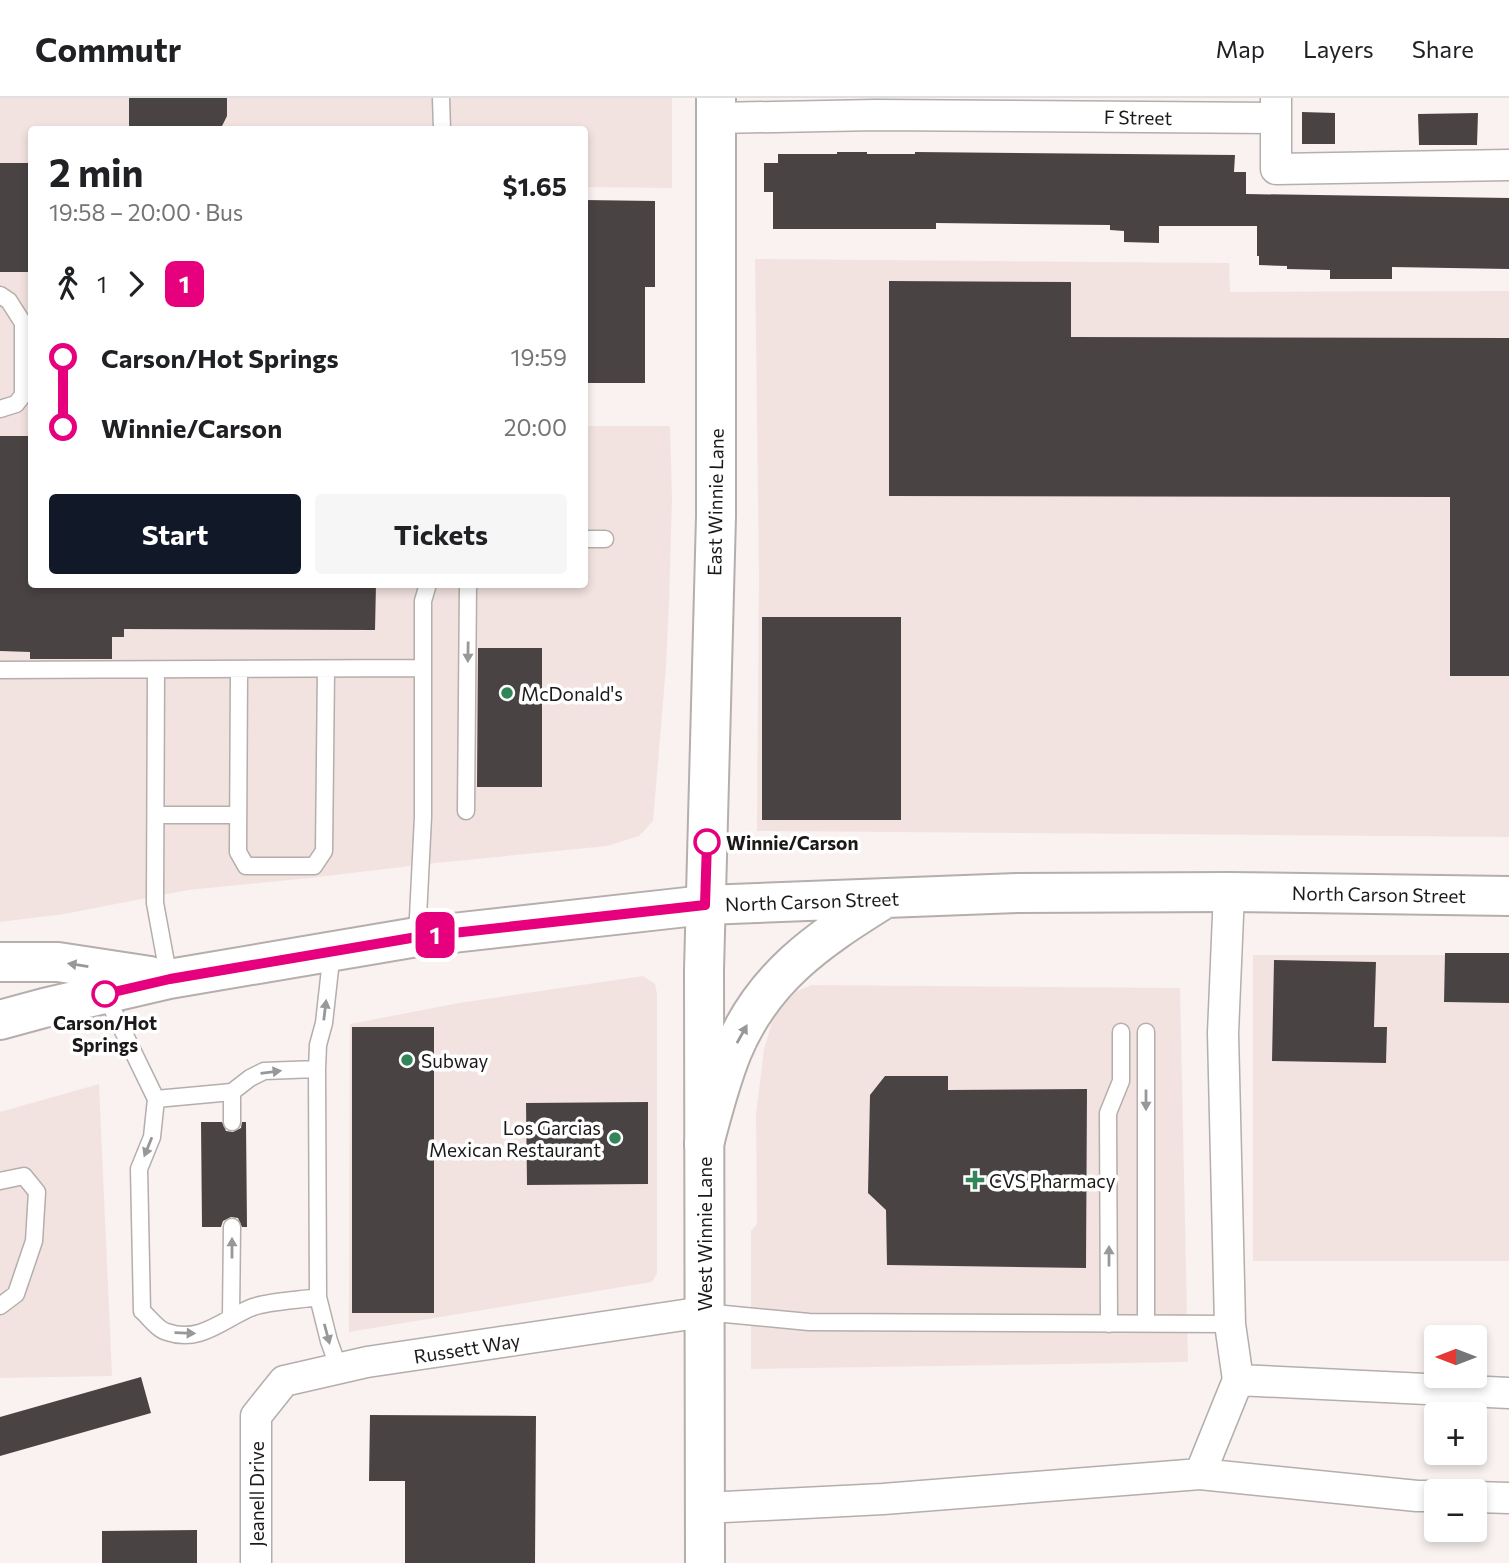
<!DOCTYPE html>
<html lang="en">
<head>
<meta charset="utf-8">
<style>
  body { margin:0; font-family:Commissioner,sans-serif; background:#f6f6f6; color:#202124; height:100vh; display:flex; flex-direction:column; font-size:26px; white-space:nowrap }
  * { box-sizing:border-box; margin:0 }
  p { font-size:23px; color:#757577 }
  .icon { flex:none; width:38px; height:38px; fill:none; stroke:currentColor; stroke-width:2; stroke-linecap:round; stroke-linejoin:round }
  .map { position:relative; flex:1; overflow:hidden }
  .drawer { position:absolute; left:28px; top:28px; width:560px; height:462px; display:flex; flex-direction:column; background:#fff; border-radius:7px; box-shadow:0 4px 10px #0003 }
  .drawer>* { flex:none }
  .badge { padding:0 14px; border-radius:10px; font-size:24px; line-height:46px }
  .needle { width:46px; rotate:270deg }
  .tools { position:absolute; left:1424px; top:1227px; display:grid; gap:14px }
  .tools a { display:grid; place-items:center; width:63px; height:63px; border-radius:7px; background:#fff; box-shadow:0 4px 10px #0003; font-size:35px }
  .map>.badge { position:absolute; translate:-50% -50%; box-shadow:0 0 0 4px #fff }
  .legs { display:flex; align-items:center; gap:10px; height:77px; padding:0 21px; font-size:23px }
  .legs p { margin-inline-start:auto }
  .overview { display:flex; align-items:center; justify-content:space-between; height:119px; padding:0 21px }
  h1 { font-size:38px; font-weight:700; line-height:52px }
  .cta { display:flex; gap:14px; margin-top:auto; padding:14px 21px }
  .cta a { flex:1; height:80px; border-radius:7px; background:#111827; color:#fff; font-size:28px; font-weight:700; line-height:80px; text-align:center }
  .cta a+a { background:#f6f6f6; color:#202124 }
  ul { padding:0 21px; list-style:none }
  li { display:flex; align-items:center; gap:24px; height:70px; font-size:26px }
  li i { display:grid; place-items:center; width:10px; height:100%; margin:0 9px; background:currentColor }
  li i::after { content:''; width:18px; height:18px; margin:-9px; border:5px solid; border-radius:50%; background:#fff }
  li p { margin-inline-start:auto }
  li:first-child i { background:linear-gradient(#0000 50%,currentColor 0) }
  li:last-child i { background:linear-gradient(currentColor 50%,#0000 0) }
  header { display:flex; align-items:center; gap:42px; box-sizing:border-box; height:98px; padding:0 35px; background:#fff; border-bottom:2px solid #e0e0e0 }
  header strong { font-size:33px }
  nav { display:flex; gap:38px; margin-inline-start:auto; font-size:24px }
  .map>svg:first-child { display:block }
  .built { fill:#f3e3e0 }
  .building { fill:#494443 }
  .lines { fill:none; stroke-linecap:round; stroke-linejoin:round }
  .lane-casing { stroke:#b4aeac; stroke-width:19 }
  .street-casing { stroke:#b4aeac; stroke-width:33 }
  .secondary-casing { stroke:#b4aeac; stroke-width:42 }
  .primary-casing { stroke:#b4aeac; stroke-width:42 }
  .lane { stroke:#fff; stroke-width:16 }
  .street { stroke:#fff; stroke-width:30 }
  .secondary { stroke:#fff; stroke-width:38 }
  .primary { stroke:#fff; stroke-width:38 }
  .oneway { fill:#999898 }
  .line-1-casing { stroke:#fff; stroke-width:16 }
  .line-1 { stroke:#e6007e; stroke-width:10 }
  .poi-dot { fill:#328558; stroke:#fff; stroke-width:2.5 }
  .stop-1-dot { fill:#fff; stroke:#e6007e; stroke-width:3.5 }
  .labels { text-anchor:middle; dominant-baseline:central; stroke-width:7; stroke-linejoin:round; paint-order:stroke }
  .street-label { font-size:19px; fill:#1c1919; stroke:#fff }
  .poi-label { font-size:19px; fill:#1c1919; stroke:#fff; text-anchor:start }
  .stop-label { font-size:19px; font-weight:bold; fill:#1c1919; stroke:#fff; text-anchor:start }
</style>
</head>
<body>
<header>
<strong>Commutr</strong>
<nav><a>Map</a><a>Layers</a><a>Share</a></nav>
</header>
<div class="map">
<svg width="1509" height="1465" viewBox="0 0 1509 1465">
  <rect width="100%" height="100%" fill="#f9f2f0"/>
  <path class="built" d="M0,0h672v90l-87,-1 -1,-57h-552v454h552l1,-158h85l2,71 -3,105 -3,65 -13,154 -14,15 -32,10 -171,17 -127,15 -121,12 -124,24 -64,8z
    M755,161l474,4 1,29 279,-1v546l-752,-6 2,-253z
    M1253,857h256v306h-256z
    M643,878l12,8 2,10v279l-5,9 -303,50 1,-308 109,-21z
    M812,887l368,3 8,374 -437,7v-138l6,-7 -1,-110 8,-65 9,-30 11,-14 13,-14z
    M99,986l13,292 -112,2v-266z"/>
  <path class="building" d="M129,0h98v18l-7,14h-91z
    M1302,14l33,1v31h-33z
    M1478,15l-1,32h-58l-1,-31z
    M837,54h30v2h48v-2l320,3 -1,17h12v22l263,4v71l-117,-2v12h-62v-9l-43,-1v-3l-28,-1v-9h-2v-30h-98v17l-35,-1v-11l-14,-1v-5l-174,-2v6h-163v-37h-9v-29h14v-9h59z
    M0,65h32v109h-32z
    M584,102l71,1v86h-10v96h-61z
    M889,183l182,1v55l438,1v338h-59v-179l-561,-1z
    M0,338h32v148h344l-1,46 -251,-1v8h-12v22h-82v-7l-30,-1z
    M762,519h139v203h-139z
    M478,550h64v139h-65z
    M1445,855h64v50l-65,-1z
    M1274,862l102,2 -2,65h13l-1,36 -114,-2z
    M352,929h82v286h-82z
    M885,978h63v14l139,-1 -1,179 -199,-3 -1,-55 -18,-17 2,-98z
    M648,1004v82l-121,1 -1,-82z
    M201,1024h21l4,9 7,1 8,-4 1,-6h4l1,105h-5l-4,-9 -7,-1 -8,4 -2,6h-19z
    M141,1279l10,36 -151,43v-39z
    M370,1317l166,1 -1,147h-130v-82h-36z
    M197,1432v33h-95v-32z"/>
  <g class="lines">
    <defs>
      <path id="lane" d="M441,0l1,32
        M0,197l9,6 14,22v72l-7,9 -16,5
        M584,441h21
        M0,572l422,-2
        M156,572l-1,233 14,76
        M239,572l-1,182 8,14h68l10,-15 2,-182
        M466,713l2,-226 2,-1
        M156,717h82
        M417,839l6,-120v-216l5,-17
        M105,896l51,105 -4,38 -13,32 3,142c7,6 16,19 25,21 34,12 57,-14 86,-25 16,-6 48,-7 65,-10l-1,-228 1,-24 6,-22 8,-72
        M1146,934v292
        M156,1001l76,-7 18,-14 14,-7 53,-2
        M232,1024v-30
        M0,1083l24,-5 13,16 -3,49 -18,53 -16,12
        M318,1199l11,44 10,28
        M704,1214l105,10 421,2
        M231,1219l1,-90
        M1109,1226l-1,-211 13,-32v-49"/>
      <path id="street" d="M1276,0v71l233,-4
        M716,20l160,-3 400,3
        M1238,1282l271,13
        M1200,1376l38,-94 -8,-56 -7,-291 6,-141
        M1475,1399l34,1
        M705,1410l178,-9 317,-25 217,22h20
        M256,1465v-147l28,-35 83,-19 337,-50"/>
      <path id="secondary" d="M705,1465l-1,-593 12,-454v-418"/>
      <path id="primary" d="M0,864h58l92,14
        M0,922l44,-12 125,-29 248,-42 288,-32 312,-12 212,-1 280,4
        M704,1046c8,-31 16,-62 28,-92 31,-75 86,-112 152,-153"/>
    </defs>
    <use href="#lane" class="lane-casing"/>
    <use href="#street" class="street-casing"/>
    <use href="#secondary" class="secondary-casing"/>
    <use href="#primary" class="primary-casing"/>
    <use href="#lane" class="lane"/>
    <use href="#street" class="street"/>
    <use href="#secondary" class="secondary"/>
    <use href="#primary" class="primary"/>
  </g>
  <defs><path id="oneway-solid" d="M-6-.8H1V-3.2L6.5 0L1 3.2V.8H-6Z" transform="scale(1.75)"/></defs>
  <g class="oneway">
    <use href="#oneway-solid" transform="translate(468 554) rotate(91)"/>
    <use href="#oneway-solid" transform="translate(78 867) rotate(-171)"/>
    <use href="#oneway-solid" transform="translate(325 912) rotate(-83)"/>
    <use href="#oneway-solid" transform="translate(742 936) rotate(-61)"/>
    <use href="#oneway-solid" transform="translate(271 974) rotate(-7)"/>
    <use href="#oneway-solid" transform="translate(1146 1002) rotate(90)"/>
    <use href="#oneway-solid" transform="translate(148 1049) rotate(112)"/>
    <use href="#oneway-solid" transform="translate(232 1150) rotate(-90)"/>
    <use href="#oneway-solid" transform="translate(1109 1158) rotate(-90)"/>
    <use href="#oneway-solid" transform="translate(185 1235) rotate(2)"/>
    <use href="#oneway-solid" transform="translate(327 1236) rotate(75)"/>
  </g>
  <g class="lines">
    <defs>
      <path id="line-1" d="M105,896l65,-15 247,-42 288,-32 2,-63"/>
    </defs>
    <use href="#line-1" class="line-1-casing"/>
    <use href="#line-1" class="line-1"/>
  </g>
  <g class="poi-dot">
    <circle cx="507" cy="595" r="7"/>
    <circle cx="407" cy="962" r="7"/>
    <circle cx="615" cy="1040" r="7"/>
    <path d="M971.5 1071.5h7v7h7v7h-7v7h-7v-7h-7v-7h7z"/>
  </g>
  <g class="stop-1-dot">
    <circle cx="707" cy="744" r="12"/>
    <circle cx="105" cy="896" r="12"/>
  </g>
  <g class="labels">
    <g class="street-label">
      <text transform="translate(1138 19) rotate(1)">F Street</text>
      <text transform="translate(715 404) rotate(-89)">East Winnie Lane</text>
      <text transform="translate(1379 796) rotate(1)">North Carson Street</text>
      <text transform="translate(812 803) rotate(-2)">North Carson Street</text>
      <text transform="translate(704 1136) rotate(-90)">West Winnie Lane</text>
      <text transform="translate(467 1250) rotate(-9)">Russett Way</text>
      <text transform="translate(256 1396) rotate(-90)">Jeanell Drive</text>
    </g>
    <g class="poi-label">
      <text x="521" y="595">McDonald's</text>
      <text x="421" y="962">Subway</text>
      <text x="601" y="1029" text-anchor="end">Los Garcias<tspan x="601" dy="22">Mexican Restaurant</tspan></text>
      <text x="989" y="1082">CVS Pharmacy</text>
    </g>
    <g class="stop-label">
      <text x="726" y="744">Winnie/Carson</text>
      <text x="105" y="924" text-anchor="middle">Carson/Hot<tspan x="105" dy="22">Springs</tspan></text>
    </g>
  </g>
</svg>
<div class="tools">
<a><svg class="needle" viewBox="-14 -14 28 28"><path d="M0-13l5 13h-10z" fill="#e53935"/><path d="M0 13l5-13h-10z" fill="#757577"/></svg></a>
<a>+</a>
<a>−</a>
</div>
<b class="badge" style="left:435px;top:837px;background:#e6007e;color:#fff">1</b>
<section class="drawer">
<div class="overview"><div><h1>2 min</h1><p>19:58 – 20:00 · Bus</p></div><b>$1.65</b></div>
<div class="legs"><svg class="icon" aria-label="walk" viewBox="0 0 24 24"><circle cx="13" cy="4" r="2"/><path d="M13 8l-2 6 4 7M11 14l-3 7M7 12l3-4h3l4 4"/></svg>1<svg class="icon" aria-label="forward" viewBox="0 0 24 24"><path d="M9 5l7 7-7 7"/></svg><b class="badge" style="background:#e6007e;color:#fff">1</b></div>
<ul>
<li><i style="color:#e6007e"></i><b>Carson/Hot Springs</b><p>19:59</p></li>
<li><i style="color:#e6007e"></i><b>Winnie/Carson</b><p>20:00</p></li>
</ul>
<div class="cta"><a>Start</a><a>Tickets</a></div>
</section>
</div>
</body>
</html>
